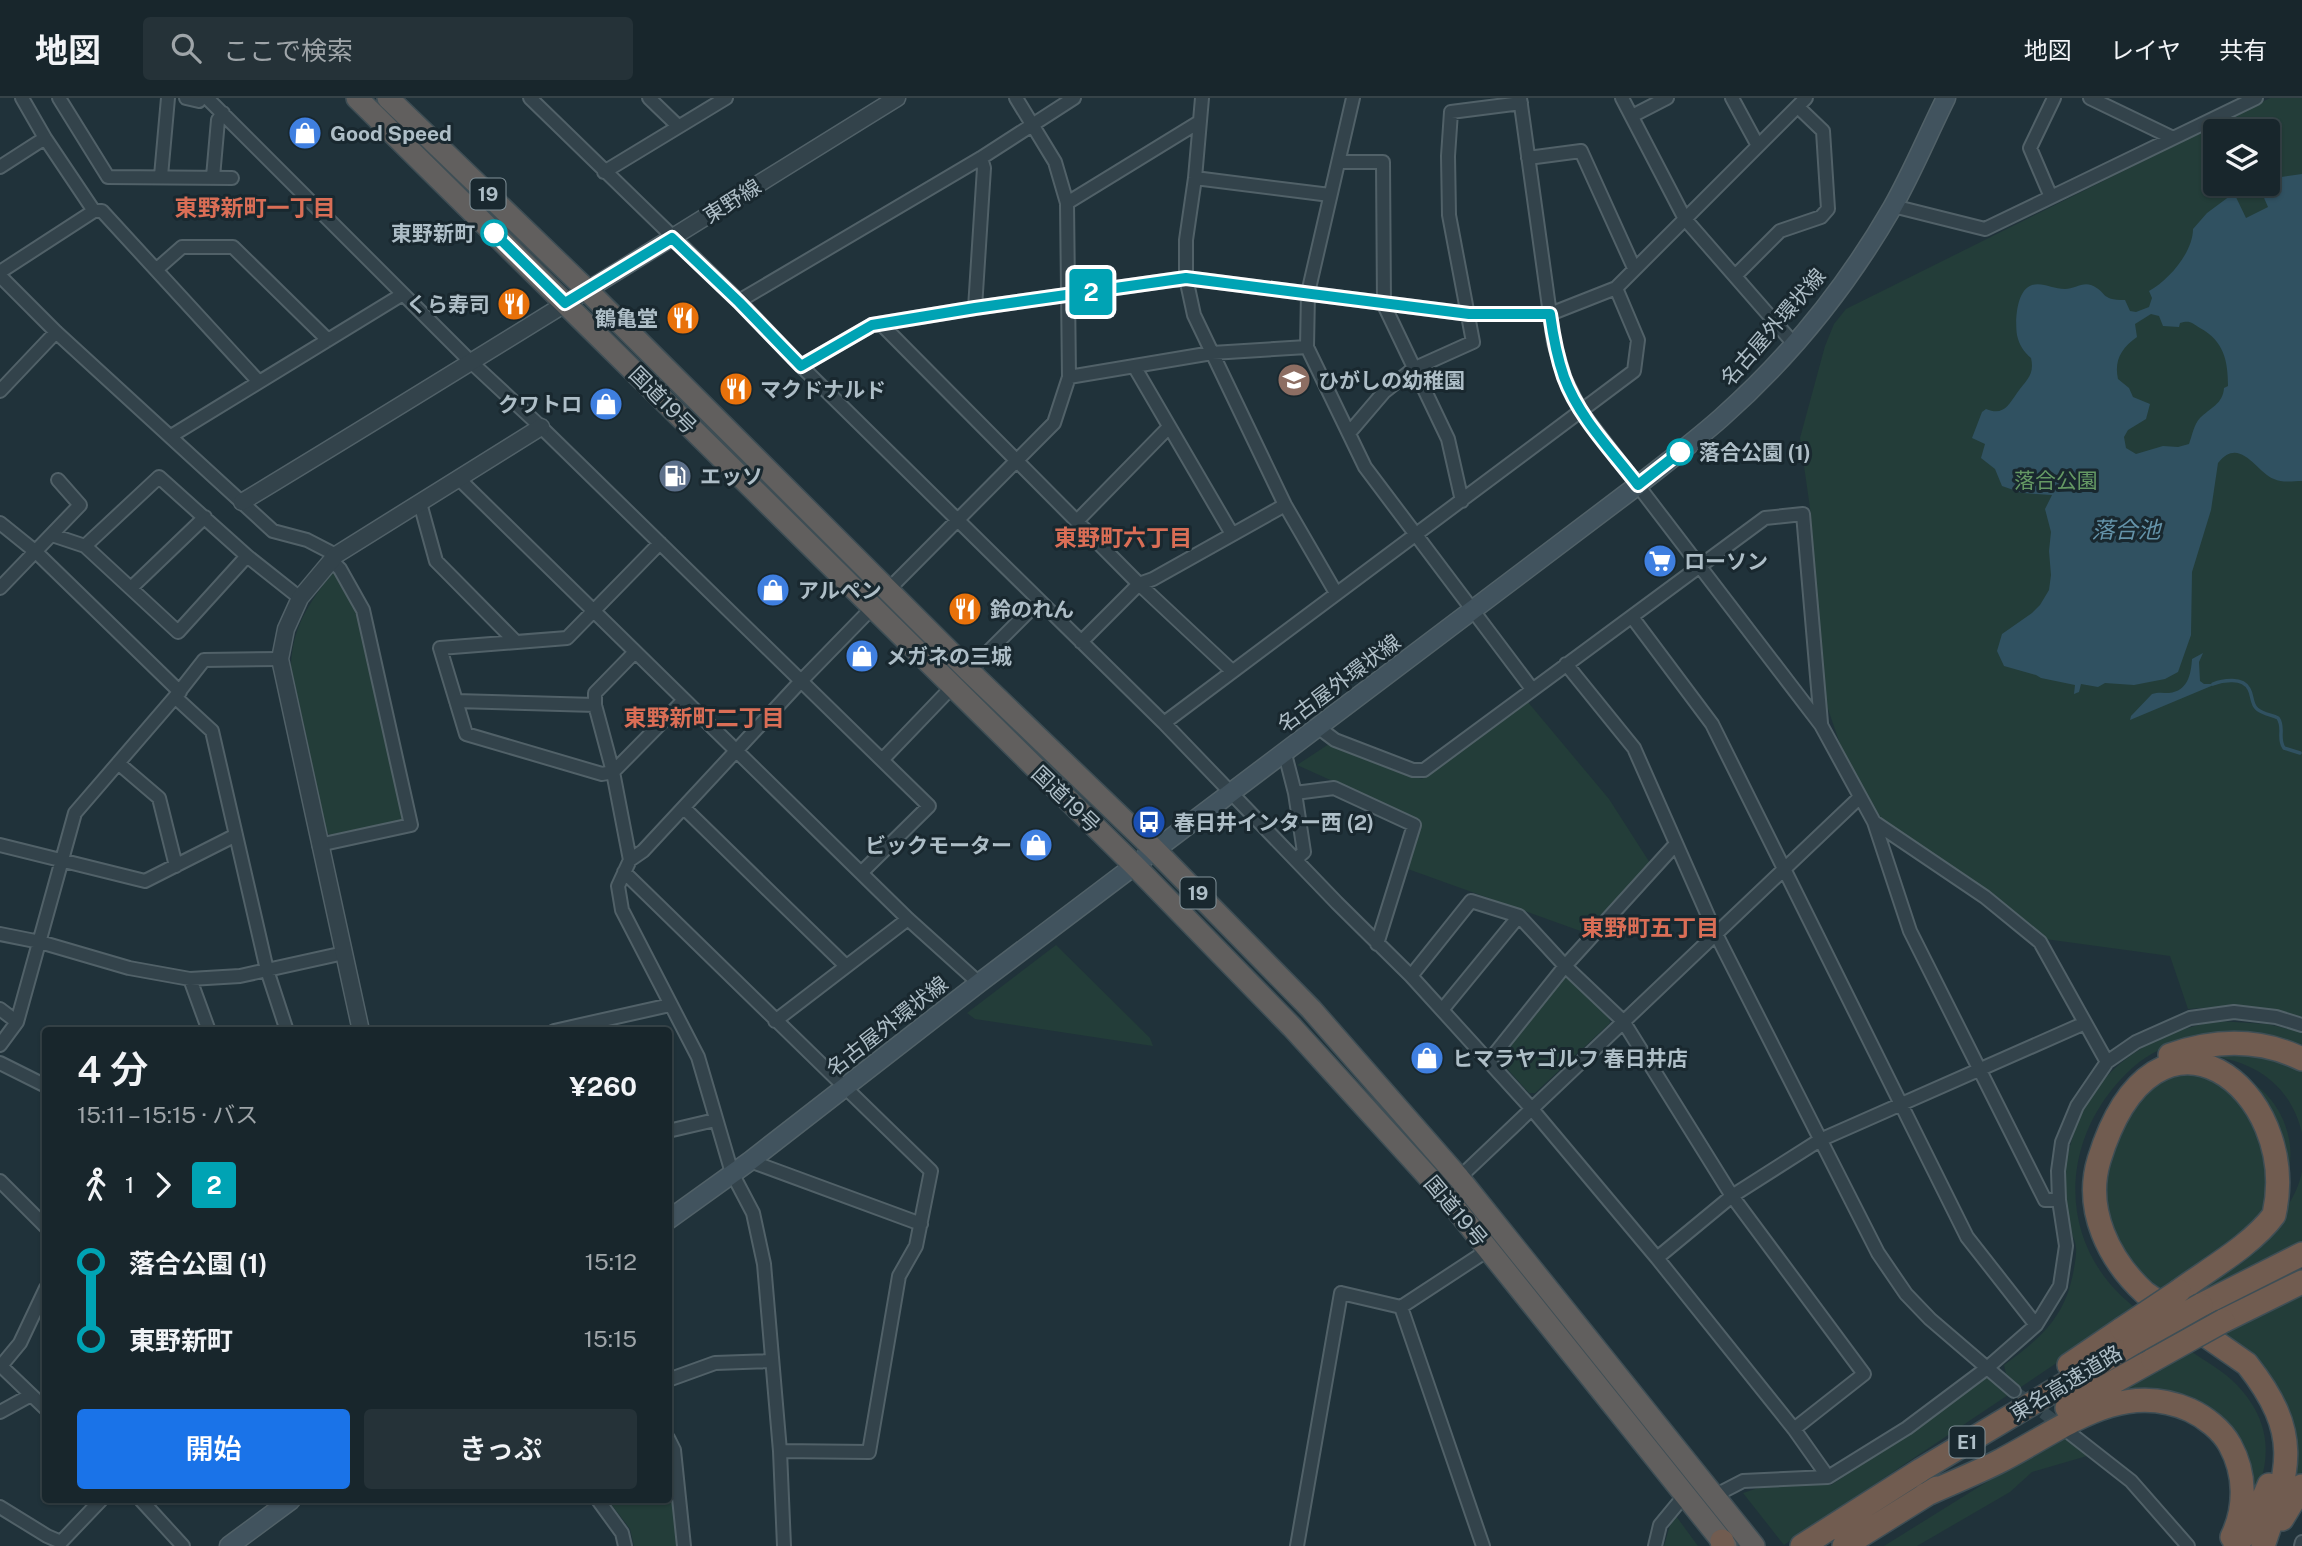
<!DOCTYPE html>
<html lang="ja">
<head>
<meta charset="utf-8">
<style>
  body { margin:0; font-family:"Public Sans","Noto Sans JP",sans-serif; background:#253238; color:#f1f3f6; height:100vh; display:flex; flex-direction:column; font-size:26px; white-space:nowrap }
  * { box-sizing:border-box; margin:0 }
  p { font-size:23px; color:#9fa5a9 }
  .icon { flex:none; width:38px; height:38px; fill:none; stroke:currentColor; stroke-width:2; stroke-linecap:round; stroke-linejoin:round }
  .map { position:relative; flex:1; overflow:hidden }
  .sheet { position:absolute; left:42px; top:929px; width:630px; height:476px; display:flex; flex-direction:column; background:#18262c; border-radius:7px; box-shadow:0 2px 5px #0004,0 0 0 2px #364348 }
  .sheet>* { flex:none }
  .badge { padding:0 14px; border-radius:5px; font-size:24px; line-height:46px }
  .tools { position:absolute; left:2203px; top:21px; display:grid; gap:14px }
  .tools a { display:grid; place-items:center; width:77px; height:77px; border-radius:7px; background:#18262c; box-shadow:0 2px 5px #0004,0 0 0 2px #364348; font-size:35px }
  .map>.badge { position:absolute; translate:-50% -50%; box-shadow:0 0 0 4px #fff }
  .legs { display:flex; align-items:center; gap:10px; height:77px; padding:0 35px; font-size:23px }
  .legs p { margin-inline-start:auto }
  .summary { display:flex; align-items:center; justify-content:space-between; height:119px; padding:0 35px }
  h1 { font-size:38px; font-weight:600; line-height:52px }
  .cta { display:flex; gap:14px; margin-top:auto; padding:14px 35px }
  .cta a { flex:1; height:80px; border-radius:7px; background:#1a73e8; color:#fff; font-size:28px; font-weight:600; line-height:80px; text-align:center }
  .cta a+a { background:#253238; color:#f1f3f6 }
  ul { padding:0 35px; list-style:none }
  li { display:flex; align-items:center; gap:24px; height:77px; font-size:26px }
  li i { display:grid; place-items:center; width:10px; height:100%; margin:0 9px; background:currentColor }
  li i::after { content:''; width:18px; height:18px; margin:-9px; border:5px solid; border-radius:50%; background:#18262c }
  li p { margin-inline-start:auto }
  li:first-child i { background:linear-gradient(#0000 50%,currentColor 0) }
  li:last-child i { background:linear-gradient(currentColor 50%,#0000 0) }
  header { display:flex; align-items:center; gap:42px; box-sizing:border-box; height:98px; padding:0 35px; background:#18262c; border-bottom:2px solid #364348 }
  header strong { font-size:33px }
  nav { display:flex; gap:38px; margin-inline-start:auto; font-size:24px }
  .search { width:490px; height:63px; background:#253238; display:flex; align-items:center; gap:18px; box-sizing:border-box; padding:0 24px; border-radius:7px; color:#9fa5a9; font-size:26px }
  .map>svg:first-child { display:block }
  .green { fill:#233d39; fill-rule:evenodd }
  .water { fill:#305161; fill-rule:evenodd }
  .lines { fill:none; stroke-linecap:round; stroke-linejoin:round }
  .stream { stroke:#305161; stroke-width:3.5 }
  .minor-tunnel { stroke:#35474f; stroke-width:12; stroke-dasharray:12 6; stroke-linecap:butt }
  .minor-casing { stroke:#516168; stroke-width:16 }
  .tertiary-casing { stroke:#516168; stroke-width:19 }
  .secondary-casing { stroke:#516168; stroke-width:21 }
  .trunk-casing { stroke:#3e4e55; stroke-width:24 }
  .motorway-casing { stroke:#3e4e55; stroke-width:26 }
  .minor { stroke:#33434b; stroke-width:12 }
  .tertiary { stroke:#33434b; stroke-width:16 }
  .secondary { stroke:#41535e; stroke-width:18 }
  .trunk { stroke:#615f5e; stroke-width:21 }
  .motorway { stroke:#715c50; stroke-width:23 }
  .motorway-bridge-casing { stroke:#3e4e55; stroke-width:26; stroke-linecap:butt }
  .motorway-bridge { stroke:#715c50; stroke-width:23 }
  .line-1-casing { stroke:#fff; stroke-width:16 }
  .line-1 { stroke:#00a3b4; stroke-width:10 }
  .stop-1-dot { fill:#fff; stroke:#00a3b4; stroke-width:3.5 }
  .labels { text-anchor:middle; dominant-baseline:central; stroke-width:6; stroke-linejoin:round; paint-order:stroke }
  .shield { fill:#19282f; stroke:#819199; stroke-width:2 }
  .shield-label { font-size:19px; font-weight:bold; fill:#aebec7 }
  .poi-label { font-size:21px; font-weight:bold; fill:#aebec7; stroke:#19282f; text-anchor:start }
  .street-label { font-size:21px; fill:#aebec7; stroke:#19282f }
  .stop-label { font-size:21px; font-weight:bold; fill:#aebec7; stroke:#19282f; text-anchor:end }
  .park-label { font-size:21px; fill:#659964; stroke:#19282f }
  .neighbourhood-label { font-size:23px; font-weight:bold; fill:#da6e56; stroke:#19282f }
  .water-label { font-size:23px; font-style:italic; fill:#6493a9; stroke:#19282f }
</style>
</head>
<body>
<header>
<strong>地図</strong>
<div class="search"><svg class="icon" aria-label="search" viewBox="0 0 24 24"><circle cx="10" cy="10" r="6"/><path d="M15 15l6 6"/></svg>ここで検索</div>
<nav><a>地図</a><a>レイヤ</a><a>共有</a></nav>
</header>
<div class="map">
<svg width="2302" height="1448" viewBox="0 0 2302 1448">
  <rect width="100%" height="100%" fill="#20323a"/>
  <path class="green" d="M2270,0h32v920c-40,-12 -73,-12 -114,-9l-18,-53 -125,-17 -57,-48 -107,-69 -37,-66 -18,-53 -16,-195 -10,-70 25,-92 9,-22 12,-15zM2216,33h52v53h-52z
    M595,215l399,395 46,51 -321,-318 -34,-38z
    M332,475h5l21,37 48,209 -73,17 -6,-3 -36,-167c1,-39 19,-64 41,-93z
    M1527,603l82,98 41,64 -64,70 -181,-65 14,-48 -122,-55 32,-21 93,35z
    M1169,779l135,139 148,167 292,363h-5l-160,-203 -130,-157 -135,-157 -147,-151z
    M1056,847l94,93 3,8 -178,-27 -8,-6z
    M1563,878h6l40,40 1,7 -75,70h-6l-27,-30v-6z
    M2218,923l49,3 31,7 4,2v16c-32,-1 -64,-2 -96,-3 -12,-1 -27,-4 -37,0 -23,8 -40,23 -55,41 -58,70 -51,167 23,222l-116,78 -15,-13 -2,-9c26,-19 51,-38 63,-70 4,-9 10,-37 9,-47 0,-7 -5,-14 -6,-20 -3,-12 -4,-26 -5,-38 -2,-19 3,-39 9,-57 21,-66 79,-101 144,-112z
    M2213,951l89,16v68c-12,-50 -49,-73 -98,-78z
    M2182,973c17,1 38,-1 54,4 41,13 65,65 50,105 -4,12 -22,35 -30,44 -9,9 -21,16 -31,23 -22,15 -43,31 -65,47l-27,-24 -18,-28 -12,-46 11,-61 34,-44z
    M2302,1073v70l-147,75 117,-90c14,-16 26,-33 30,-55z
    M2302,1194v180l-15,25 6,-50 -75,-113z
    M2189,1252c16,11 35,21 48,35 42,45 32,86 8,136l-21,-98 -122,-22z
    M1986,1278l22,19 -224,150 -41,-52 24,-8h64l77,-52z
    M2062,1337l25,21 -55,16 -22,20 -93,54h-33z
    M669,1352l9,96h-44l-4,-17 -22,-29h60z
    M1676,1418l22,30h-34l8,-28z"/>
  <path class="water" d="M2302,76v307c-9,0 -20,2 -28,-2 -18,-7 -34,-44 -56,-16l-7,47 -19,62 -1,63 -13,37 -13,7 -31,6 -29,-2 -7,4 -17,-3 -2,8 -5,2 1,-9 -34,-7 -5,-3 -32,-9 -7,-15 5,-17 30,-21 8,-8 9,-15 2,-15 -2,-24 2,-19 -6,-23 7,-14 -30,-2 -20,-7 -7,-17 -14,-11 4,-14 -13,-6 10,-26 4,-3c17,7 22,-3 31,-16 9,-13 18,-18 14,-35 -7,-6 -12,-13 -14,-23 -2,-13 -1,-45 15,-50 11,-3 21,4 33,4 9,0 17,-7 26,-4 17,7 8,15 34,15l5,11 6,1 13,-5 3,-9 -3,-7c20,-11 44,-39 44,-62l14,-16 27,-20 12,25 22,-11 -10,-23h10v-5zM2151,216l8,2 4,10 16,1 1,-4c10,-3 12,0 20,5 24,13 28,33 28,58l-4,2c-1,16 -14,20 -24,30 -6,6 -8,18 -11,26l-11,3 -15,-1 -27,8 -10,-6 -2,-11 4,-7 18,-11 4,-15 -17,-7 -4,-9 -11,-9c-4,-18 3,-31 19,-42l-2,-13z
    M2203,555l-4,9 1,19 4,3h12l-86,36 1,-4 21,-22c6,-2 11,-1 17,-1 19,-2 22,-19 23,-34z"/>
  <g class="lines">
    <path class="stream" d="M2213,586c10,-4 30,-7 36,5 4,7 2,15 8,20 6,5 15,6 21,9 7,10 -1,20 6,30l16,5"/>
    <path class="minor-tunnel" d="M2014,1293l50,37"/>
    <defs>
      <path id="minor" d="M22,0l23,40 49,73
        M59,0l49,79 124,1
        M186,0l13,3 2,-3
        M207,0l265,265 69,64 388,379 -67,66
        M530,0l209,203 62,65 363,357 173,180 74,73 120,132 126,150 137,171 34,48
        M649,0l29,28
        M1202,0l-7,80 -9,62v38l8,37 91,190 51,88
        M1353,0l-45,195 -1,54 58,120 167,222
        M1520,0l34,245 11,36 16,32 240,314 53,97 36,109 135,269h14
        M1622,0l63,121 109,125
        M1732,0l25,46
        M2090,0l83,40
        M1632,18l35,-18
        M1528,60l53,-7 53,117
        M1340,64h43l1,143 64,134 14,62
        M0,69l45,-29
        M604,74l122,-74
        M161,78l7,-78
        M213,79l5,-57 5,-7
        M1195,80l135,17
        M2051,99l-21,-49 24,-50
        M1067,105l132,-81
        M1893,108l92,23 271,-131
        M157,171l25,-22h51l95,93
        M0,174l94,-61h8l157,171
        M0,178l56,56 217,199 34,9 29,15
        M1735,178l45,-45 41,-14 7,-8 -5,-78 -25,-24
        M739,203l242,-143 93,-60
        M975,210l9,-140 -3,-10
        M881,226l258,260 93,87
        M801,268l71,-41 103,-17 211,-30 283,36h81l66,-26 190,-190
        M1134,268l98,168
        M1069,279l143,-24 95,-6
        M0,293l56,-59
        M1349,335l35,-41 29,-23 60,-27 -24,-127 -1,-59 3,-44 70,-9
        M171,338l232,-142
        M459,381l449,440 71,64
        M420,405l16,58 80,81
        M1078,422l91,-93
        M0,425l36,29 144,140
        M52,437l33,11 93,86 69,-76
        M660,445l-93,95 -127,10 26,86 136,40 11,-2 71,-72
        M85,448l74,-69 88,79 53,42
        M0,490l80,-83 -22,-25
        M131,490l74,-71
        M889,491l165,-166 15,-46 -2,-174 -12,-41 -39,-64
        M1632,519l80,107 255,513 69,88
        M1081,544l58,-58 14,-5 132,-74
        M1566,566l68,84 82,186 162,319 28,41 24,25 84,72
        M969,573l70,-70
        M175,599l37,34 55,239 20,61
        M456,603l139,4v-12l40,-41
        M595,607l18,67 17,88 -12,26 4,24 76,147 34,116 21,40 11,51 16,187 4,95
        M1164,625l470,-352 4,-31 -22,-52
        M1319,630l16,12 78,30h11l341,-252 38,-4 18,209
        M1285,656l10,39 9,59 -8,7
        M882,662l70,-73
        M118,665l41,35 17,68
        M1295,695l39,-5 80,37 -37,119
        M684,710l162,158
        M1874,724l111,75 55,45 67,120
        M0,747l145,36 91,-46
        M319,747l92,-20 -48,-215 -23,-41 -9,-9
        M630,762l13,-9 158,-170 72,-74
        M624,774l307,299 -15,75 -17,30 -30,176 -89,-1
        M0,836l40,8 89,26 61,11 50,-3 104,-23
        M1411,878l60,-75 48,15 46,50 58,55 109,175 132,178 -70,55
        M190,881l19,52
        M0,911l17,13
        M1442,912l77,-94
        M775,923l133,-102
        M554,933l116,-26
        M0,947l17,-23 58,-209 100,-116 29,-37 76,-1
        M1489,963l76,-95 110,-121
        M0,965l46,23
        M668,1033l47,-11
        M750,1063l171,63
        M1459,1080l400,-380
        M0,1083l46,46
        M1657,1160l75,-62 88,-56 265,-117
        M0,1267l46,44
        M1,1268l19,-23 26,-55
        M668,1282l47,-17 57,-2
        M0,1314l31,-17
        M2071,1336l60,47 57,65
        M668,1340l6,12 10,96
        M1714,1398l29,-15 85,-4 79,-49 80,-60 49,-43 24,-39 6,-40 -7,-46 -1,-29 4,-29 15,-36 30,-44 29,-20 54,-24 44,-6 42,5 26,8
        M141,1402l42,46
        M598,1402l24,33 3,13
        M0,1409l47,29 14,6 40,-42
        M1297,1448l44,-253 60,14
        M1483,1448l-82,-239 87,-57
        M1655,1448l5,-21 24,-29
        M2301,1448l1,-4"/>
      <path id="tertiary" d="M242,404c220,-133 437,-269 655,-404
        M361,933l-81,-372 6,-30 14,-31 36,-43 205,-128"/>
      <path id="secondary" d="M668,1122l82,-59 229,-178 659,-498c28,-22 57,-44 83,-67 68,-60 126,-132 171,-210 20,-35 36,-74 54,-110
        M229,1448l62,-46"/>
      <path id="trunk" d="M357,0l778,768 157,161 151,166 283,353
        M388,0l199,192 382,381 186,179 156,159 148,169 295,368"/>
      <path id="motorway" d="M2170,957c43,-15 89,-17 132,4
        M2179,1193c30,-22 73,-46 95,-76 28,-126 -118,-240 -175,-55 -15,50 10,100 46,133l102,71c55,70 43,104 16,182
        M2201,1207l101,-51
        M2223,1223l79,-39
        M2069,1267l53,-36
        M2067,1310l86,-48
        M1925,1397c24,-11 49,-21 73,-33 62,-31 121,-84 192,-52 15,7 32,20 40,35 16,29 16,63 2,92
        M2282,1421l20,-33
        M1722,1443l1,5
        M1802,1448l119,-76 214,-128
        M1844,1448l93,-58
        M2235,1448l16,-19 18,-42"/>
    </defs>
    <use href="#minor" class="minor-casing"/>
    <use href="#tertiary" class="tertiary-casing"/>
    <use href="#secondary" class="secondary-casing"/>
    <use href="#trunk" class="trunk-casing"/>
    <use href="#motorway" class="motorway-casing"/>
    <use href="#minor" class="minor"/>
    <use href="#tertiary" class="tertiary"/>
    <use href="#secondary" class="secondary"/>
    <use href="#trunk" class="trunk"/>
    <use href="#motorway" class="motorway"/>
    <defs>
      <path id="motorway-bridge" d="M2122,1231l57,-38
        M2135,1244l66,-37
        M2153,1262l70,-39"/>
    </defs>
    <use href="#motorway-bridge" class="motorway-bridge-casing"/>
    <use href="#motorway-bridge" class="motorway-bridge"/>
  </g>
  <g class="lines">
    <defs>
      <path id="line-1" d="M494,135l71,70 107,-65 67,64 62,64 71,-41 103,-17 211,-30 283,36h81c3,22 7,43 14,63 15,41 49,75 74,108l42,-33"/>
    </defs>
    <use href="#line-1" class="line-1-casing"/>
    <use href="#line-1" class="line-1"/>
  </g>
  <defs>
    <symbol id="shop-disc" viewBox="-11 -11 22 22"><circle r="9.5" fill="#3f7fe0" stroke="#19282f"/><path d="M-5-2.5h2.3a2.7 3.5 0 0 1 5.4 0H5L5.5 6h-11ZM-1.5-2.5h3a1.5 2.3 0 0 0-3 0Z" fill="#fff"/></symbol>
    <symbol id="restaurant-disc" viewBox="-11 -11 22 22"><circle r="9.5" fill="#e8710a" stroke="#19282f"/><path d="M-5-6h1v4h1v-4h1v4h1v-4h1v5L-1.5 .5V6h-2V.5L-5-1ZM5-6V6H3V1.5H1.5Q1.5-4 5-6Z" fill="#fff"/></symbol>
    <symbol id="school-disc" viewBox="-11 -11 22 22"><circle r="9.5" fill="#8d6e63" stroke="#19282f"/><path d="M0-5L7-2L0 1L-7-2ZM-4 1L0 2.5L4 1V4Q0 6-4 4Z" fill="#fff"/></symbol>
    <symbol id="fuel-disc" viewBox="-11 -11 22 22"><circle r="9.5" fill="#5c6f8a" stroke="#19282f"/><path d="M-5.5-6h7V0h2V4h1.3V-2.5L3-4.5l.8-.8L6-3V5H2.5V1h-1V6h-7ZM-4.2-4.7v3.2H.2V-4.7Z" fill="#fff"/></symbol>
    <symbol id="supermarket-disc" viewBox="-11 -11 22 22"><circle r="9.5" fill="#3f7fe0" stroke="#19282f"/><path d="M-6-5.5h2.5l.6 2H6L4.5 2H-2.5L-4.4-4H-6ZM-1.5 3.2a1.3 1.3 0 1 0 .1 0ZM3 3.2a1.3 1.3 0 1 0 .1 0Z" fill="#fff"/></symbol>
    <symbol id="bus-disc" viewBox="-11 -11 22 22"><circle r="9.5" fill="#1a4fb4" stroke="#19282f"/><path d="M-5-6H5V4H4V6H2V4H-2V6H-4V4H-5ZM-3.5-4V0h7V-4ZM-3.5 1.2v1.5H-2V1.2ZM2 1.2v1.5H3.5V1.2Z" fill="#fff"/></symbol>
  </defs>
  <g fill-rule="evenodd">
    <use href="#shop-disc" x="286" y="16" width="38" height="38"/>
    <use href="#restaurant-disc" x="495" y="187" width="38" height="38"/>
    <use href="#restaurant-disc" x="664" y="201" width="38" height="38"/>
    <use href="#school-disc" x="1275" y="263" width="38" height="38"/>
    <use href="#restaurant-disc" x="717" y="272" width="38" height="38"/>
    <use href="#shop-disc" x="587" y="287" width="38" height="38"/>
    <use href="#fuel-disc" x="656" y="359" width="38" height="38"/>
    <use href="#supermarket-disc" x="1641" y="444" width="38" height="38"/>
    <use href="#shop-disc" x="754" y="473" width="38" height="38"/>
    <use href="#restaurant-disc" x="946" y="492" width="38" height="38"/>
    <use href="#shop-disc" x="843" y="539" width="38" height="38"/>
    <use href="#bus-disc" x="1130" y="705" width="38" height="38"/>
    <use href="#shop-disc" x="1017" y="728" width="38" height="38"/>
    <use href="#shop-disc" x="1408" y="941" width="38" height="38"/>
  </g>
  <g class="stop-1-dot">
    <circle cx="494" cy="135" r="12"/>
    <circle cx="1680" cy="354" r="12"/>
  </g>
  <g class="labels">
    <g class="shield">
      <rect x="470.5" y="80.5" width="35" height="31" rx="5"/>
      <rect x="1180.5" y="779.5" width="35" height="31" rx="5"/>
      <rect x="1949.5" y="1328.5" width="35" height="31" rx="5"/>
    </g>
    <g class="shield-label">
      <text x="488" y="96">19</text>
      <text x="1198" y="795">19</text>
      <text x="1967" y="1344">E1</text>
    </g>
    <g class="poi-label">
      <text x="330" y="35">Good Speed</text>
      <text x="490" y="206" text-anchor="end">くら寿司</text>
      <text x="658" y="220" text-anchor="end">鶴亀堂</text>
      <text x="1318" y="282">ひがしの幼稚園</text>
      <text x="760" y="291">マクドナルド</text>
      <text x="582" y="306" text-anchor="end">クワトロ</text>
      <text x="700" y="378">エッソ</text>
      <text x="1684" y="463">ローソン</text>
      <text x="798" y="492">アルペン</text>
      <text x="990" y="511">鈴のれん</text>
      <text x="886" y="558">メガネの三城</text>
      <text x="1174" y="724">春日井インター西 (2)</text>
      <text x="1012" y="747" text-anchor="end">ビックモーター</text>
      <text x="1452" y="960">ヒマラヤゴルフ 春日井店</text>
    </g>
    <g class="street-label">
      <text transform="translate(732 103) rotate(-32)">東野線</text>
      <text transform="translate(1773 229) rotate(-49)">名古屋外環状線</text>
      <text transform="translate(663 302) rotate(45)">国道19号</text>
      <text transform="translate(1339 585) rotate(-37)">名古屋外環状線</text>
      <text transform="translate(1066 701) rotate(44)">国道19号</text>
      <text transform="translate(887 928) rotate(-38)">名古屋外環状線</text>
      <text transform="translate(1456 1113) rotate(50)">国道19号</text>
      <text transform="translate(2066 1285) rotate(-31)">東名高速道路</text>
    </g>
    <g class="stop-label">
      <text x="475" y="135">東野新町</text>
      <text x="1699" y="354" text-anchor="start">落合公園 (1)</text>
    </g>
    <g class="park-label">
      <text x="2056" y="382">落合公園</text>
    </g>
    <g class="neighbourhood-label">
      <text x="255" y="109">東野新町一丁目</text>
      <text x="1123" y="439">東野町六丁目</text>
      <text x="704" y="619">東野新町二丁目</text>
      <text x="1650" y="829">東野町五丁目</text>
    </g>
    <g class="water-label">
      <text x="2126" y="431">落合池</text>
    </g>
  </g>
</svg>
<div class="tools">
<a><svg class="icon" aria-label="layers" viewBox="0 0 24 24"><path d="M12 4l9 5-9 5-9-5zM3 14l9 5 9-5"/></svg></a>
</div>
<b class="badge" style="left:1091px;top:194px;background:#00a3b4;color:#fff">2</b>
<section class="sheet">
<div class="summary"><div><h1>4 分</h1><p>15:11 – 15:15 · バス</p></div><b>¥260</b></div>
<div class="legs"><svg class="icon" aria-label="walk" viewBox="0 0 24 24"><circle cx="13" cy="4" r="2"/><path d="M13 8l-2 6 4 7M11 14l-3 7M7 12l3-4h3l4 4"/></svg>1<svg class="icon" aria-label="forward" viewBox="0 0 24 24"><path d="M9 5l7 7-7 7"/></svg><b class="badge" style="background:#00a3b4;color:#fff">2</b></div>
<ul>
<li><i style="color:#00a3b4"></i><b>落合公園 (1)</b><p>15:12</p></li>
<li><i style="color:#00a3b4"></i><b>東野新町</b><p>15:15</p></li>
</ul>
<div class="cta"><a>開始</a><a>きっぷ</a></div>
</section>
</div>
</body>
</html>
